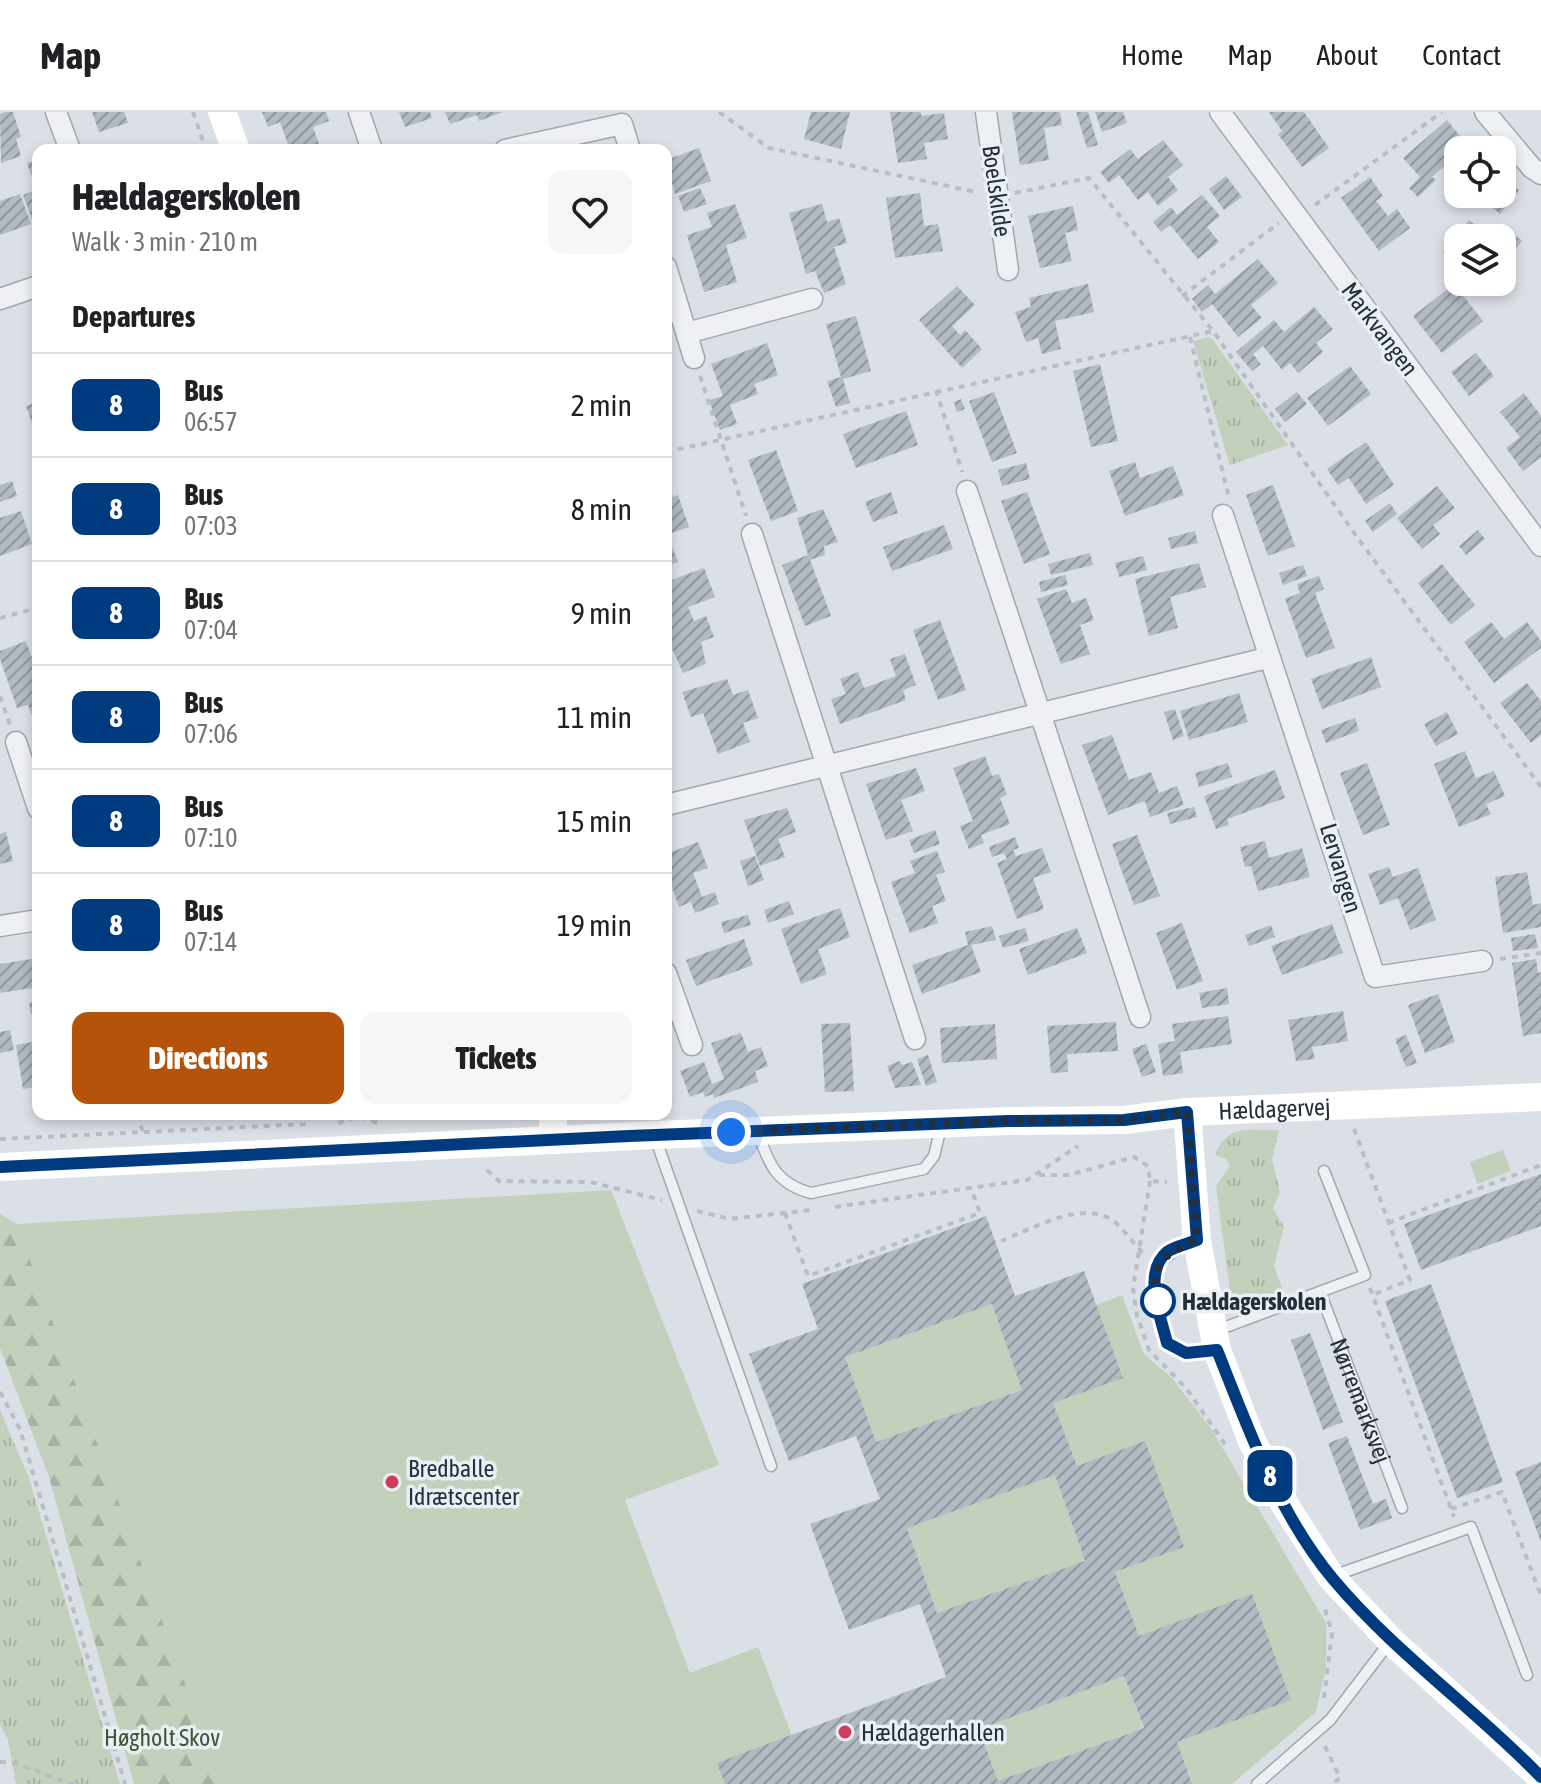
<!DOCTYPE html>
<html lang="en">
<head>
<meta charset="utf-8">
<style>
  body { margin:0; font-family:"Asap Condensed",sans-serif; background:#f6f6f6; color:#202124; height:100vh; display:flex; flex-direction:column; font-size:30px; white-space:nowrap }
  * { box-sizing:border-box; margin:0 }
  p { font-size:26px; color:#757577 }
  .icon { flex:none; width:44px; height:44px; fill:none; stroke:currentColor; stroke-width:2; stroke-linecap:round; stroke-linejoin:round }
  .map { position:relative; flex:1; overflow:hidden }
  .sheet { position:absolute; left:32px; top:32px; width:640px; height:976px; display:flex; flex-direction:column; background:#fff; border-radius:16px; box-shadow:0 4px 12px #0003 }
  .sheet>* { flex:none }
  .badge { padding:0 16px; border-radius:12px; font-size:28px; line-height:52px }
  .controls { position:absolute; left:1444px; top:24px; display:grid; gap:16px }
  .controls a { display:grid; place-items:center; width:72px; height:72px; border-radius:16px; background:#fff; box-shadow:0 4px 12px #0003; font-size:40px }
  .you { position:absolute; width:40px; height:40px; margin:-20px; border:6px solid #fff; border-radius:50%; background:#1a73e8; box-shadow:0 0 0 12px #1a73e833 }
  .map>.badge { position:absolute; translate:-50% -50%; box-shadow:0 0 0 4px #fff }
  h2 { padding:0 40px; font-size:30px; line-height:72px }
  .round { display:grid; place-items:center; flex:none; width:84px; height:84px; border-radius:16px; background:#f6f6f6 }
  .overview { display:flex; align-items:center; justify-content:space-between; height:136px; padding:0 40px }
  h1 { font-size:38px; font-weight:800; line-height:60px }
  .action { display:flex; gap:16px; margin-top:auto; padding:16px 40px }
  .action a { flex:1; height:92px; border-radius:16px; background:#b45309; color:#fff; font-size:32px; font-weight:800; line-height:92px; text-align:center }
  .action a+a { background:#f6f6f6; color:#202124 }
  ul { padding:0; list-style:none }
  li { display:flex; align-items:center; gap:24px; height:104px; padding:0 40px; border-top:2px solid #e0e0e0 }
  li div { flex:1 }
  li b { display:block; font-size:30px }
  li em { font-style:normal }
  li .badge { min-width:88px; font-weight:700; text-align:center }
  header { display:flex; align-items:center; gap:48px; box-sizing:border-box; height:112px; padding:0 40px; background:#fff; border-bottom:2px solid #e0e0e0 }
  header strong { font-size:38px }
  nav { display:flex; gap:44px; margin-inline-start:auto; font-size:28px }
  .map>svg:first-child { display:block }
  .grass { fill:url(#grass-tufts) }
  .forest { fill:url(#forest-firs) }
  .green { fill:#c3d0bc }
  .building { fill:url(#building-hatch); fill-rule:evenodd }
  .lines { fill:none; stroke-linecap:round; stroke-linejoin:round }
  .lane-casing { stroke:#a1a7b0; stroke-width:13 }
  .street-casing { stroke:#a1a7b0; stroke-width:23 }
  .path { stroke:#babec4; stroke-width:4; stroke-dasharray:6 6; stroke-linecap:butt }
  .lane { stroke:#eef0f4; stroke-width:10 }
  .street { stroke:#eef0f4; stroke-width:20 }
  .secondary { stroke:#fff; stroke-width:28 }
  .line-casing { stroke:#fff; stroke-width:18 }
  .line { stroke:#003b80; stroke-width:12 }
  .walk { stroke:#252f3c; stroke-width:8; stroke-dasharray:0 14.4 }
  .stop-dot { fill:#fff; stroke:#003b80; stroke-width:4 }
  .poi-dot { fill:#ce3d5f; stroke:#eaeff4; stroke-width:3 }
  .labels { text-anchor:middle; dominant-baseline:central; stroke-width:7; stroke-linejoin:round; paint-order:stroke }
  .street-label { font-size:24px; fill:#252f3c; stroke:#eaeff4 }
  .stop-label { font-size:24px; font-weight:bold; fill:#252f3c; stroke:#eaeff4; text-anchor:start }
  .poi-label { font-size:24px; fill:#252f3c; stroke:#eaeff4; text-anchor:start }
  .park-label { font-size:24px; fill:#3c5732; stroke:#eaeff4 }
</style>
</head>
<body>
<header>
<strong>Map</strong>
<nav><a>Home</a><a>Map</a><a>About</a><a>Contact</a></nav>
</header>
<div class="map">
<svg width="1541" height="1672" viewBox="0 0 1541 1672">
  <defs>
    <pattern id="grass-tufts" width="24" height="20" patternUnits="userSpaceOnUse" patternTransform="scale(2)"><rect width="24" height="20" fill="#c3d0bc"/><path d="M3 7l-1-3M5 7V3M7 7l1-3M15 17l-1-3M17 17v-4M19 17l1-3" fill="none" stroke="#a7b3a2"/></pattern>
    <pattern id="forest-firs" width="22" height="20" patternUnits="userSpaceOnUse" patternTransform="scale(2)"><rect width="22" height="20" fill="#c3d0bc"/><path d="M5 1l3.5 6h-7zM16 11l3.5 6h-7z" fill="#a7b3a2"/></pattern>
    <pattern id="building-hatch" width="6" height="6" patternUnits="userSpaceOnUse" patternTransform="scale(2)"><rect width="6" height="6" fill="#b2bac2"/><path d="M-1 1l2-2M0 6l6-6M5 7l2-2" fill="none" stroke="#91989f"/></pattern>
  </defs>
  <rect width="100%" height="100%" fill="#dbe0e6"/>
  <path class="grass" d="M1209,225l4,3 75,105 -58,20 -37,-124z
    M1279,1018l-7,29 8,33 -7,16 11,19 -10,38 11,32 -38,15 -10,-12 -6,-1 -15,-113 14,-20 -4,-7 -11,-4c13,-32 33,-24 64,-25z
    M0,1298l29,68 91,306h-104l-8,-44 -8,-15z"/>
  <path class="forest" d="M0,1102l17,10 205,560h-88l-85,-307 -49,-129z"/>
  <path class="green" d="M1503,1038l8,21 -34,13 -7,-22z
    M611,1078l108,275 -94,35 65,173 68,-26 34,89 88,-34 30,82h-688l-205,-560z
    M1122,1183l22,59 27,23 41,53 114,193v44l-10,45 -84,72h-40l-15,-42 114,-42 -39,-105 -113,41 -24,-64 68,-25 -106,-81 -24,-63 70,-26 -27,-72z
    M992,1192l30,86 -146,52 -31,-85z
    M1055,1363l30,86 -148,52 -30,-85z
    M1124,1564l19,52 -145,53 -19,-52z"/>
  <path class="building" d="M5,0h8l8,25 -5,2 5,17 -20,7 -1,-49z
    M92,0h32l4,11 -29,9z
    M262,0h64l3,9 -16,6 8,23h-31l-10,-28 -12,5z
    M399,0h31l2,6 -27,9z
    M445,0h58l-24,9 -2,-6 -27,9z
    M811,0h39l-9,37 -37,-10z
    M890,0h31v4l23,-3 4,26 -24,4 3,16 -29,4z
    M1012,0h48l2,13 -18,3 5,32 -29,5z
    M1076,0h12l10,33 -11,3z
    M1095,0h28l4,11 -25,9z
    M1269,0h35l25,36 -27,19 -24,-33 4,-3z
    M1447,8l21,26 -10,4v4l-26,23 4,3 -18,17 -9,-9 11,-11 -17,-19z
    M1163,28l20,25 -15,12 10,13 -20,16 -10,-14 -10,8 -19,-25 -10,8 -9,-11 30,-23 8,10z
    M699,36l12,33 -36,13 -9,-34z
    M37,48l1,12 -7,3 -4,-12z
    M1226,64l16,21 -18,13 -15,-21z
    M1370,65l13,19 -7,5 12,15 9,-7 13,19 -31,23 -38,-53z
    M1502,65l17,13 -19,24 -19,-16 4,-4h17z
    M700,76l7,16 -23,8 -6,-16z
    M38,77v35l-4,1 -11,-30z
    M920,81l4,33 14,-2 5,27 -48,7 -9,-60z
    M20,82l11,30 -31,11v-34z
    M1202,83l18,21 -13,11 12,15 -21,17 -28,-34 -9,7 -8,-10 18,-15 6,8z
    M735,92l12,34 -21,7 11,37 -33,10 -17,-57 25,-8 -5,-14z
    M822,92l5,18 12,-4 8,25 -13,4 12,37 -22,9 -9,-22 -9,3 -17,-61z
    M1073,94l5,24 -13,3 7,28 -32,7 -12,-52z
    M1469,108l21,18h-32v26l-15,-12z
    M1505,114l17,15 -20,24v-27h-7z
    M1258,147l20,24 -27,22 11,13 -24,19 -26,-33 -10,8 -10,-13 16,-14 7,9z
    M1088,172l6,28 -39,9 6,28 -19,5 -4,-16 -12,4 -11,-30 16,-5 -2,-9z
    M1454,172l29,37 -41,32 -29,-37z
    M957,174l18,19 -23,21 8,9 5,-5 17,19 -20,19 -43,-48z
    M1314,195l19,22 -17,14 7,9 -25,21 -8,-10 -8,7 -19,-24 -10,8 8,10 -9,7 -16,-19 38,-32 10,12z
    M856,204l15,55 -28,8 7,24 -14,4 -9,-26 14,-4 -15,-53z
    M767,231l11,32 -24,9 4,10 -28,11 7,19 -17,6 -11,-30 14,-4 -12,-32z
    M1476,241l18,23 -25,20 -18,-24z
    M1100,252l18,77 -27,6 -18,-76z
    M1350,254l21,28 -43,32 -21,-28z
    M994,280l23,61 -25,9 -23,-61z
    M1297,280l10,12 -22,18 -10,-13z
    M1524,281l17,23v41l-18,14 -17,-23 14,-11 -20,-25z
    M961,287l4,10 -8,3 -3,-10z
    M38,290v19l-6,2 -6,-17z
    M906,299l12,34 -62,23 -13,-34z
    M1366,330l28,43 -28,19 -17,-26 -11,7 -11,-16z
    M776,338l22,61 -27,10 -23,-61z
    M1135,350l5,16 33,-12 11,29 -59,21 -16,-45z
    M1026,351l4,16 -28,7 -4,-16z
    M12,369l5,15 -17,6v-17z
    M1273,373l22,61 -27,10 -22,-61z
    M1437,374l18,22 -22,17 7,9 -18,15 -25,-31z
    M891,380l7,21 -25,9 -8,-20z
    M1027,380l23,62 -26,10 -23,-63z
    M678,383l11,32 -23,8v-36z
    M1390,391l7,11 -24,18 -8,-11z
    M823,397l15,33 -14,4 1,9 -15,5 21,56 -26,10 -23,-61 26,-10 -11,-37z
    M21,399l11,33 -32,12v-38z
    M944,413l9,24 -61,22 -9,-24z
    M1478,418l7,9 -19,16 -7,-9z
    M1195,419l3,12 -27,6 -3,-11z
    M672,435l6,15 -12,4v-17z
    M1090,441l3,12 -42,10 -3,-11z
    M1143,444l4,14 -28,7 -4,-14z
    M1199,451l7,24 -36,10 8,31 -29,8 -14,-57z
    M1442,452l33,41 -24,20 -33,-42z
    M1303,453l4,11 -24,9 -4,-12z
    M704,456l11,29 -27,10 6,14 12,-5 8,21 -13,5 5,22 -23,9 -17,-38v-53z
    M1065,463l3,10 -27,7 -2,-10z
    M1319,464l5,13 -9,4 20,55 -29,10 -21,-59 15,-6 -3,-9z
    M1066,477l6,14 14,-5 8,22 -14,5 10,29 -29,10 -24,-65z
    M940,508l26,70 -28,10 -25,-70z
    M1491,510l13,17 23,-17 14,19v7l-47,35 -30,-41z
    M26,529l12,34v38l-6,2 -4,-10 -11,3 -17,-49v-8z
    M905,542l11,31 -13,5 3,10 -66,24 -9,-25 15,-5 -6,-15 18,-7 6,16 32,-12 -6,-17z
    M1371,545l10,30 -59,22 -11,-30z
    M727,567l6,16 15,-5 10,28 -15,5 7,19 -32,12 -15,-41 -12,4 -9,-25z
    M1527,571l14,18v34l-10,8 -31,-40z
    M1239,581l9,29 -59,18 -9,-29z
    M1175,597l9,27 -11,4 -9,-28z
    M1447,600l11,22 -22,12 -12,-22z
    M1355,606l4,13 -33,12 -5,-13z
    M1112,623l17,45 22,-8 8,21 18,-7 7,19 -34,12 -5,-16 -37,14 -26,-70z
    M1465,639l11,27 18,-7 11,25 -19,8 5,10 -32,13 -25,-63z
    M985,644l7,20 7,-2 8,21 -7,3 10,26 -29,11 3,8 -15,6 -9,-23 13,-5 -20,-53z
    M1228,651l4,14 -33,10 -4,-14z
    M1367,651l23,62 -27,10 -23,-62z
    M916,656l9,23 -24,9 12,31 -27,9 -20,-56z
    M1275,658l10,28 -58,21 2,6 -13,4 -12,-33z
    M1194,695l3,10 -27,7 -3,-11z
    M787,696l9,24 -18,7 7,18 -25,9 -16,-46z
    M935,718l5,14 -26,9 -5,-13z
    M6,720l7,29 -13,3v-30z
    M1137,723l23,61 -26,9 -22,-61z
    M1015,725l4,11 -6,2 3,6 26,-8 9,24 -18,6 11,31 -27,10 -20,-56 10,-4 -3,-6 -12,4 -3,-10z
    M1265,729l4,17 33,-10 8,29 -52,14 -7,-25 -6,1 -5,-20z
    M698,730l10,26 -15,5 9,24 13,-5 4,12 -24,9 -4,-11 -12,5 -13,-36v-17z
    M937,739l8,21 -9,3 10,26 -14,5 6,17 -28,10 -19,-51 24,-9 -5,-12z
    M755,744l9,24 -16,6 -8,-25z
    M1389,755l4,10 25,-9 18,52 -26,10 -12,-32 -18,7 -12,-31z
    M1527,760l6,33 8,-2v24l-38,6 -8,-56z
    M789,789l5,13 -26,9 -4,-13z
    M840,796l10,29 -32,12 9,25 -26,10 -20,-55z
    M748,803l3,10 -27,8 -3,-11z
    M1182,811l21,58 -26,9 -21,-57z
    M1332,812l11,29 -61,22 -11,-29z
    M1271,813l4,12 -26,9 -4,-11z
    M992,814l4,14 -25,5 10,27 -59,22 -10,-29 56,-20 -3,-13z
    M1025,816l4,13 -26,7 -4,-12z
    M1077,816l10,25 -59,22 -9,-26z
    M1535,822l3,14 -25,3 -2,-13z
    M744,827l9,26 -57,21 -10,-26z
    M38,846v29l-38,6v-29z
    M1536,847l2,14 3,-1v61l-18,3 -11,-73z
    M1227,876l2,16 -27,4 -3,-15z
    M1438,882l17,48 -30,11 -17,-48z
    M38,889v12l-7,1 -2,-11z
    M1343,899l5,30 -36,6 3,12 -19,2 -8,-41z
    M1228,904l4,28 -52,8 3,21 -20,3 -5,-32 17,-3 -3,-17z
    M1116,910l2,29 -51,3 1,18 -17,1 -4,-47z
    M850,911l4,68 -29,1 -4,-68z
    M995,912l2,35 -55,4 -2,-35z
    M10,918l4,20 -14,3v-21z
    M741,921l7,19 13,-5 7,19 -13,5 3,11 -44,16 -1,-4 -8,3 -2,-5 -13,5 -10,-26 24,-9 8,22 12,-5 -13,-36z
    M1406,923l11,28 -11,4 -11,-28z
    M38,929v45l-15,3 -7,-44z
    M1146,932l10,28 -14,5 -10,-28z
    M928,943l9,27 -11,4 -9,-27z
    M900,949l2,4 10,-3 9,23 -26,3 -8,-22z
    M1541,1062v52l-120,44 -17,-46z
    M986,1104l29,80 69,-25 39,107 -70,25 24,63 68,-25 39,106 -69,25 24,64 113,-42 39,106 -114,42 15,42h-467l-8,-21 229,-86 -26,-73 -71,26 -39,-106 70,-25 -24,-63 -67,25 -40,-107 69,-25 -16,-45zM992,1192l30,86 -146,52 -31,-85zM1055,1363l30,86 -148,52 -30,-85zM1124,1564l20,52 -146,53 -19,-52z
    M1431,1172l72,198 -46,16 -72,-197z
    M1310,1221l33,89 -20,8 -32,-90z
    M1347,1324l26,68 13,-5 6,19 -32,12 -32,-87z
    M1541,1350v80l-26,-70z"/>
  <g class="lines">
    <defs>
      <g id="lane">
        <path d="M758,1021c11,32 19,51 53,60l113,-24 10,-13 7,-29"/>
        <path d="M655,1025l116,329"/>
        <path d="M1195,1129c-59,23 -40,50 -28,102l19,10 29,-3"/>
        <path id="s1" d="M1320,1180l82,216"/>
        <path d="M1215,1219l150,-56 -41,-104"/>
        <path d="M1333,1464l138,-49 56,148"/>
        <path d="M1257,1672l73,-64 59,-77"/>
      </g>
      <path id="street" d="M56,0l14,38
        M359,0l13,38
        M986,0l22,158
        M1220,0l321,434
        M1485,0l47,56 9,6
        M505,38l117,-26 8,26
        M666,155l28,91
        M0,187l38,-13
        M687,221l125,-34
        M967,379l173,526
        M1223,403l152,462 107,-16
        M752,422l163,505
        M16,630l22,66
        M666,693l601,-147
        M0,814l38,-6
        M666,861l26,72"/>
    </defs>
    <use href="#lane" class="lane-casing"/>
    <use href="#street" class="street-casing"/>
    <path class="path" d="M193,0l13,38
      M719,0l50,36 207,44
      M1015,81l74,-15 124,153 144,206 184,250
      M1315,93l127,-93
      M1182,184l97,-73
      M1190,225l39,161
      M700,264l46,140
      M936,278l26,82
      M666,340l547,-121
      M0,506l38,-10
      M0,584l10,29
      M1500,847l41,-6
      M137,1002l6,18
      M483,1002v1
      M360,1005l17,6
      M338,1011l28,-9
      M1354,1017l56,151 -38,15
      M0,1027l309,-15
      M487,1058l12,11 91,1 72,18
      M1039,1063h30l65,-18 14,9 2,15 17,1
      M1150,1069l-17,108 4,27 12,34 37,38 39,56
      M835,1095l192,-27 51,-34
      M697,1099l33,8 81,-9
      M785,1101l23,63 172,-63 -9,-25
      M1388,1111l153,-58
      M1001,1129c31,-12 85,-44 115,-18 11,10 19,23 30,33
      M1370,1176l84,229
      M0,1280l20,37 105,355
      M1451,1397l51,-17 39,104
      M1324,1586l8,-65 -7,-24
      M1325,1634l15,32 -8,6
      M0,1650c28,0 48,18 76,22"/>
    <use href="#lane" class="lane"/>
    <use href="#street" class="street"/>
    <g class="secondary">
      <path d="M222,0l14,38"/>
      <path d="M1187,1000l10,128 20,110 35,91 33,64 46,72 60,64 150,136"/>
      <path d="M553,1002v25"/>
      <path id="s2" d="M0,1055l654,-32 354,-14 116,-1 63,-8 354,-15"/>
    </g>
  </g>
  <g class="lines">
    <defs>
      <path id="line" d="M0,1055l629,-31 379,-15 116,-1 63,-8 10,128c-9,4 -22,6 -30,12 -25,21 -6,65 0,91l19,10 31,-3c31,78 61,163 116,229 62,74 141,129 208,198"/>
    </defs>
    <use href="#line" class="line-casing"/>
    <use href="#line" class="line"/>
    <path class="walk" d="M731,1020l277,-11 116,-1 63,-8 10,128c-44,18 -47,29 -36,75l-3,-14"/>
  </g>
  <circle class="stop-dot" cx="1158" cy="1189" r="16"/>
  <g class="poi-dot">
    <circle cx="392" cy="1370" r="8"/>
    <circle cx="845" cy="1620" r="8"/>
  </g>
  <g class="labels">
    <g class="street-label">
      <text transform="translate(997 79) rotate(82)">Boelskilde</text>
      <text transform="translate(1380 217) rotate(53)">Markvangen</text>
      <text transform="translate(1341 756) rotate(73)">Lervangen</text>
      <text stroke="none"><textPath href="#s2" startOffset="1276">Hældagervej</textPath></text>
      <text stroke="none"><textPath href="#s1" startOffset="116">Nørremarksvej</textPath></text>
    </g>
    <g class="stop-label">
      <text x="1182" y="1189">Hældagerskolen</text>
    </g>
    <g class="poi-label">
      <text x="408" y="1356">Bredballe<tspan x="408" dy="28">Idrætscenter</tspan></text>
      <text x="861" y="1620">Hældagerhallen</text>
    </g>
    <g class="park-label">
      <text x="162" y="1625">Høgholt Skov</text>
    </g>
  </g>
</svg>
<div class="controls">
<a><svg class="icon" aria-label="locate" viewBox="0 0 24 24"><circle cx="12" cy="12" r="6"/><path d="M12 2v4M12 18v4M2 12h4M18 12h4"/></svg></a>
<a><svg class="icon" aria-label="layers" viewBox="0 0 24 24"><path d="M12 4l9 5-9 5-9-5zM3 14l9 5 9-5"/></svg></a>
</div>
<div class="you" style="left:731px;top:1020px"></div>
<b class="badge" style="left:1270px;top:1364px;background:#003b80;color:#fff">8</b>
<section class="sheet">
<div class="overview"><div><h1>Hældagerskolen</h1><p>Walk · 3 min · 210 m</p></div><a class="round"><svg class="icon" aria-label="heart" viewBox="0 0 24 24"><path d="M12 20l-8-8c-3-5 5-10 8-4 3-6 11-1 8 4z"/></svg></a></div>
<h2>Departures</h2>
<ul>
<li><span class="badge" style="background:#003b80;color:#fff">8</span><div><b>Bus</b><p>06:57</p></div><em>2 min</em></li>
<li><span class="badge" style="background:#003b80;color:#fff">8</span><div><b>Bus</b><p>07:03</p></div><em>8 min</em></li>
<li><span class="badge" style="background:#003b80;color:#fff">8</span><div><b>Bus</b><p>07:04</p></div><em>9 min</em></li>
<li><span class="badge" style="background:#003b80;color:#fff">8</span><div><b>Bus</b><p>07:06</p></div><em>11 min</em></li>
<li><span class="badge" style="background:#003b80;color:#fff">8</span><div><b>Bus</b><p>07:10</p></div><em>15 min</em></li>
<li><span class="badge" style="background:#003b80;color:#fff">8</span><div><b>Bus</b><p>07:14</p></div><em>19 min</em></li>
</ul>
<div class="action"><a>Directions</a><a>Tickets</a></div>
</section>
</div>
</body>
</html>
